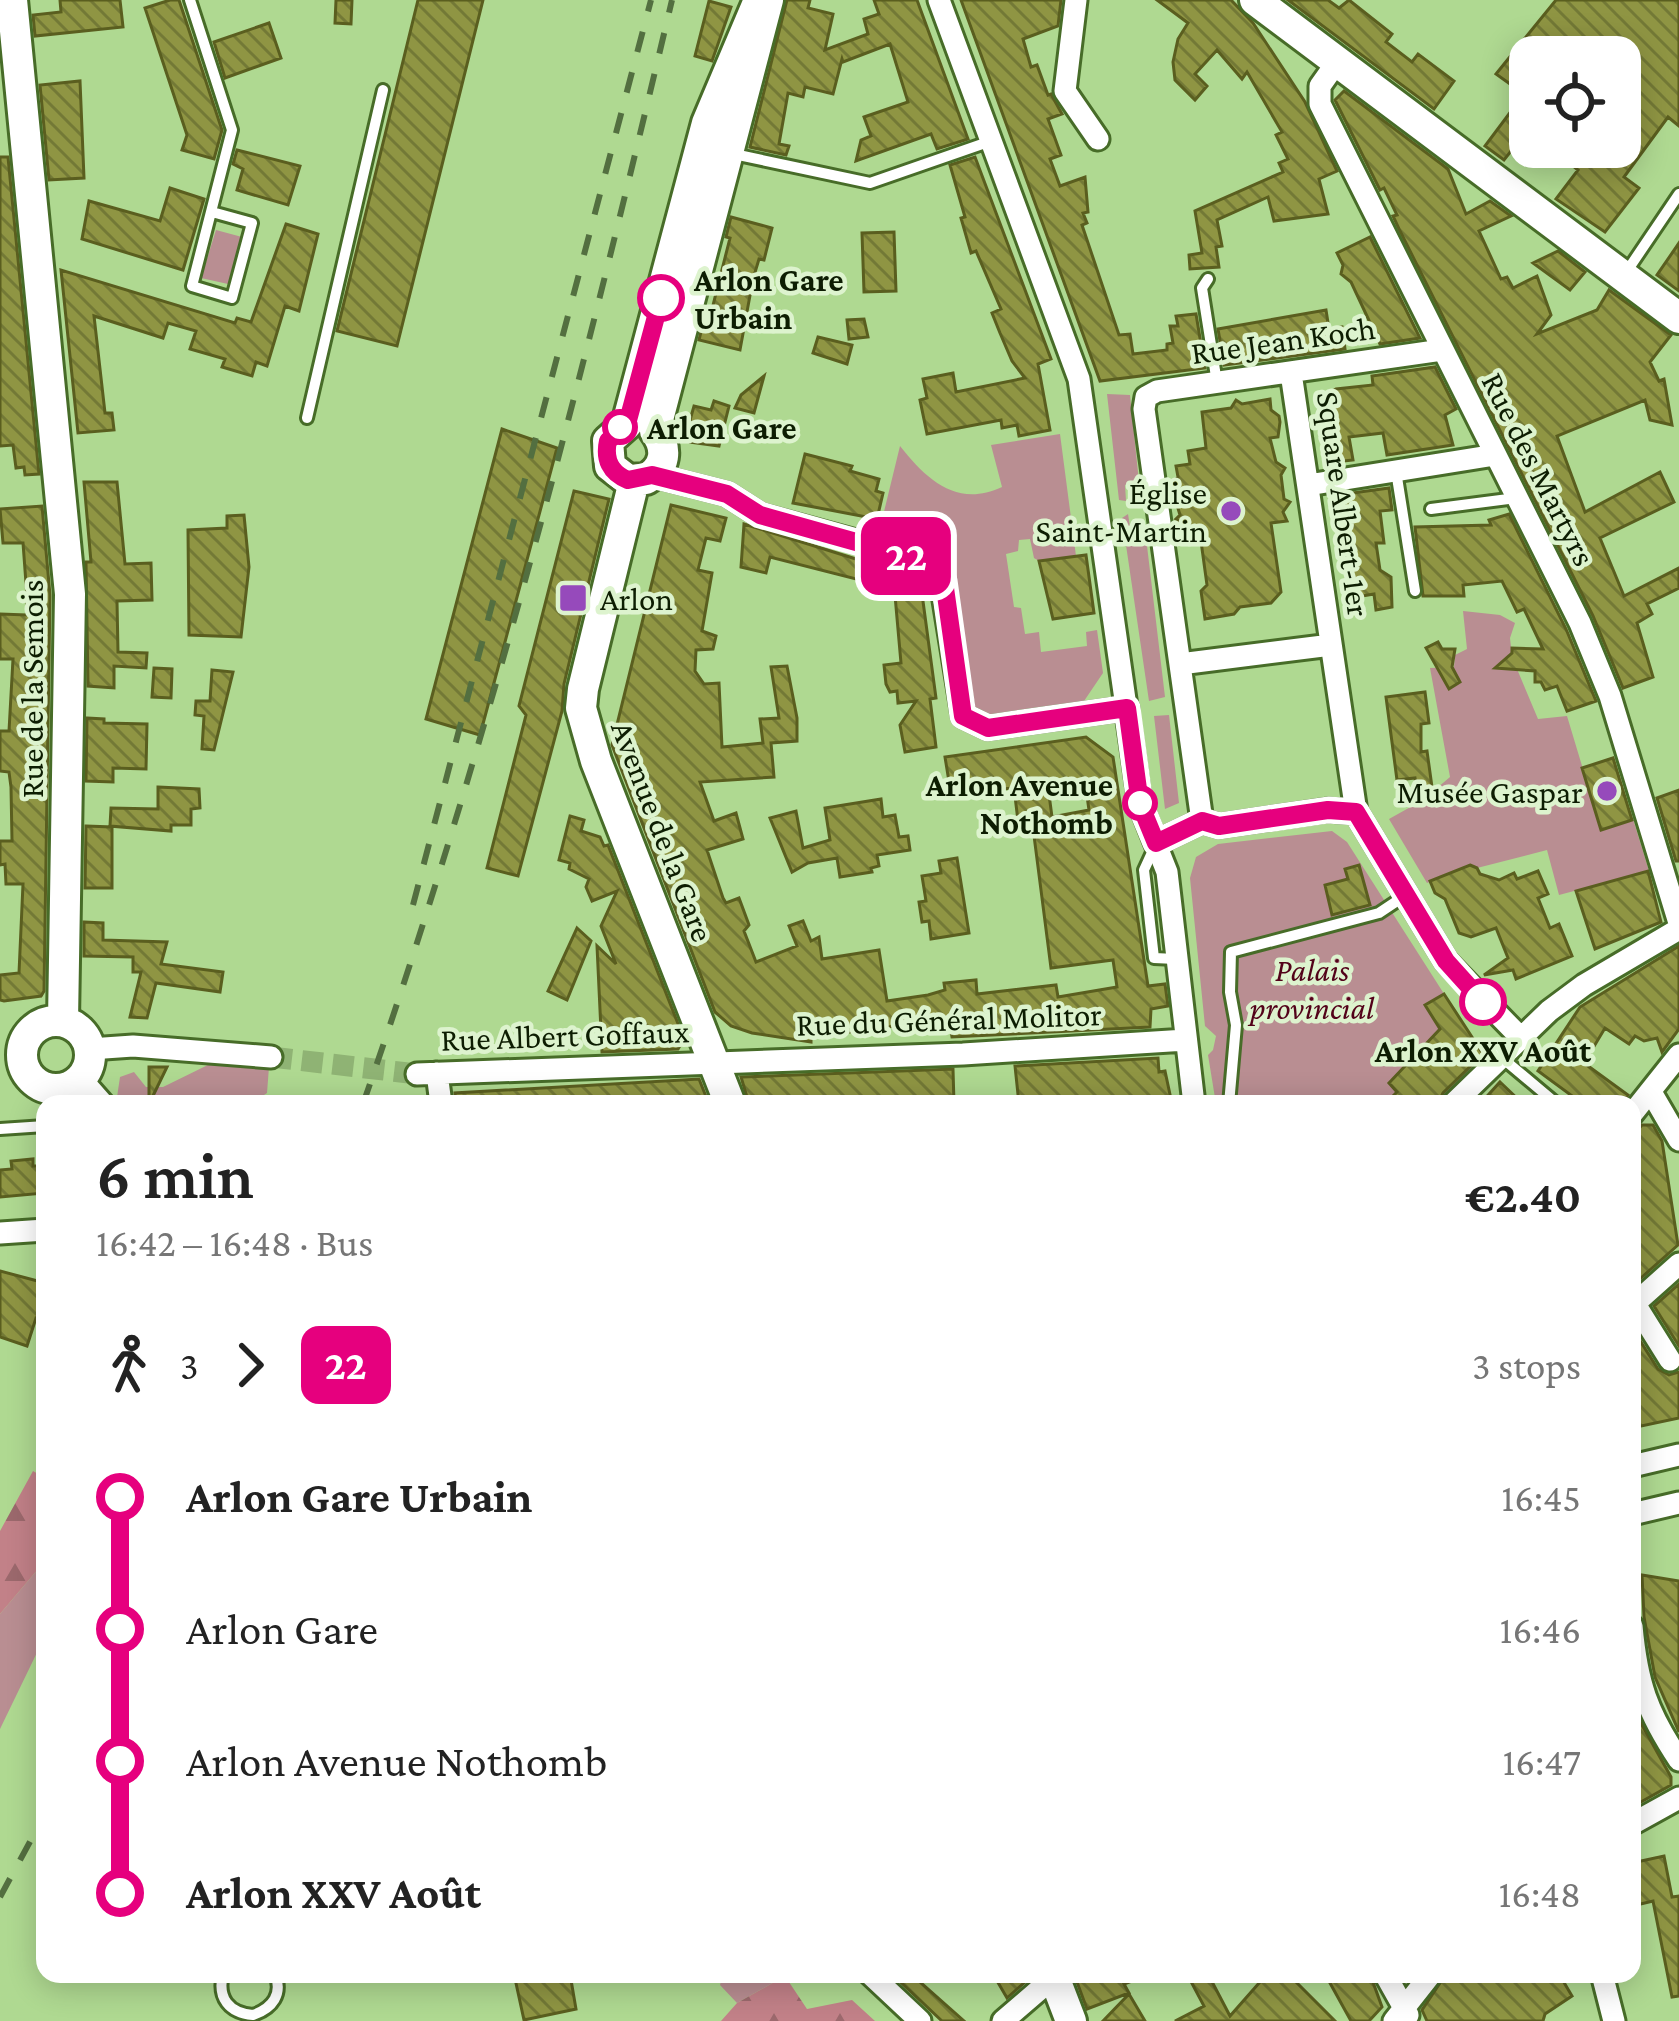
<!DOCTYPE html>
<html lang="en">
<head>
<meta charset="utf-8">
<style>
  body { margin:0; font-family:"Crimson Pro",serif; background:#f2f2f2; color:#222; height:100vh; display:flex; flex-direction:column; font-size:45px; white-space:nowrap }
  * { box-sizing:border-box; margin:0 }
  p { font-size:39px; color:#767676 }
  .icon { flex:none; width:66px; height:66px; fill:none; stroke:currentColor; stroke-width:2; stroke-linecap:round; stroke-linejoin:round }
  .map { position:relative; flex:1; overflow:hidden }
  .drawer { position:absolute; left:36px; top:1095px; width:1605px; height:888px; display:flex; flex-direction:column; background:#fff; border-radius:24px; box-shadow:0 6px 30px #0003 }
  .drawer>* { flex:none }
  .badge { padding:0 24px; border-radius:18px; font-size:42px; line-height:78px }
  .controls { position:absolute; left:1509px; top:36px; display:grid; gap:24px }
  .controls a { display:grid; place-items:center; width:132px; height:132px; border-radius:24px; background:#fff; box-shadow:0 6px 30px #0003; font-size:60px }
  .map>.badge { position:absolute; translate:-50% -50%; box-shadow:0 0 0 6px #fff }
  .legs { display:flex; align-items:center; gap:18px; height:132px; padding:0 60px; font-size:39px }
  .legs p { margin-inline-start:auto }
  .summary { display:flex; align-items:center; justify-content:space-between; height:204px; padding:0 60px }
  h1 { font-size:66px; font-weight:600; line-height:90px }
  ul { padding:0 60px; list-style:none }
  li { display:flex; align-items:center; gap:42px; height:132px; font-size:45px }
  li i { display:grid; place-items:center; width:18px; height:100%; margin:0 15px; background:currentColor }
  li i::after { content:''; width:30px; height:30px; margin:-15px; border:9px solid; border-radius:50%; background:#fff }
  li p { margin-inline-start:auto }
  li:first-child i { background:linear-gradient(#0000 50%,currentColor 0) }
  li:last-child i { background:linear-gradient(currentColor 50%,#0000 0) }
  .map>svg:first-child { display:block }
  .green { fill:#b98e92 }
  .forest { fill:url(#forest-firs) }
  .building { fill:url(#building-back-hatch); stroke:#5a5e1f; stroke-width:3; fill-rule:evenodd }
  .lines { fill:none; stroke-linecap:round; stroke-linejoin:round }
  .street-tunnel { stroke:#8fb374; stroke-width:21; stroke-dasharray:21 10; stroke-linecap:butt }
  .lane-casing { stroke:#476c28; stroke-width:16 }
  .street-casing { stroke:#476c28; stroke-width:27 }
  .secondary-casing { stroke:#476c28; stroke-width:36 }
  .lane { stroke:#fff; stroke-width:10 }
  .street { stroke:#fff; stroke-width:21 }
  .secondary { stroke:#fff; stroke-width:30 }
  .rail { stroke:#536f40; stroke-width:6; stroke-dasharray:21 21; stroke-linecap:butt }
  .line-1-casing { stroke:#fff; stroke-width:27 }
  .line-1 { stroke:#e6007e; stroke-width:18 }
  .stop-1-dot { fill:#fff; stroke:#e6007e; stroke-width:6 }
  .poi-dot { fill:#964abb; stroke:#ddf3ce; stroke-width:4.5 }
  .labels { text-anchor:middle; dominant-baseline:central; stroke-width:9; stroke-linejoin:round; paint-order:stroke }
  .stop-label { font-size:33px; font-weight:bold; fill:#0d1d02; stroke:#ddf3ce; text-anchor:start }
  .street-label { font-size:33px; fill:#0d1d02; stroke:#ddf3ce }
  .poi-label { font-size:33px; fill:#0d1d02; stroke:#ddf3ce; text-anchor:end }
  .park-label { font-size:33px; font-style:italic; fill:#520219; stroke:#ddf3ce }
</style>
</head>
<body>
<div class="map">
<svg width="1679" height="2021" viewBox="0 0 1679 2021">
  <defs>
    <pattern id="forest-firs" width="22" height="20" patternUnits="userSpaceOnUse" patternTransform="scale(3)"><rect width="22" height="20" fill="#c28188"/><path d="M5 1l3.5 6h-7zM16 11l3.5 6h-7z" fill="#9c696d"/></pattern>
    <pattern id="building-back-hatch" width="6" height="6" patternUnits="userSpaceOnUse" patternTransform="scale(3)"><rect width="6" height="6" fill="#8f9543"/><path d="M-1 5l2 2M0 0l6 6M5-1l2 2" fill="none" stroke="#737936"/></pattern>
  </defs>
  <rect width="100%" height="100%" fill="#afd991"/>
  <path class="green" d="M216,230l26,7 -14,47 -27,-6z
    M1107,394l23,1 9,87 -14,3 1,16 -7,-1z
    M1060,434l16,122 -37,5 -5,-3 -4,-19 -11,1 -1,11 -12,3 8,53 7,1 4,26 14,-2 2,20 46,-6 -1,-14 11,-2 6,43 -21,31 -98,13 -11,-9 -22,-156 -12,-13 -58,-15 19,-78c27,34 57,62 102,41l-11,-42z
    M1128,514l2,13 15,2 20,168 -16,4 -27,-183z
    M1463,611l37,4 15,8 -5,15 2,19 -8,3v8l13,1 21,50 29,-3 34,113 32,-10 16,52 -90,24 -12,-45 -70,18 -7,-3 -43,18 -38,-64 34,-19 27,-23 -20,-109 24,-1 1,-12 12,-6z
    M1169,715l10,88 -14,6 -11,-93z
    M1332,831l15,11 138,216 -44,46h-225l-8,-49 5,-5 3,-14 -11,-10 -15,-148 6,-21 22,-13z
    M216,1061l53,6 -2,26 -17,11h-134l4,-27 14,-5 12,15h17z
    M45,1561v75l-45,93v-115z
    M723,1974h62v2l-48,27 -17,-18z"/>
  <path class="forest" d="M33,1471l12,7v83l-45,53v-83z
    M785,1976l22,33 45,-9 23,21h-154l16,-18z"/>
  <path class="building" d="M60,0h60l3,27 -88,9 -2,-21 28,-3z
    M170,0h9l43,130 -8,29 -32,-9 5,-15 -42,-127z
    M336,0h16l-1,24 -16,-1z
    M418,0h65l-86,346 -60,-15z
    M787,0h23l-2,8 25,6 -8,36 43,-16 -4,-15 15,-5 -5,-14h43l51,139 -31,10 -6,-15 -75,27 5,-21 10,-4 -7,-19 44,-15 -18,-58 -47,18 -1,-3 -9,35 -28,-7 -2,10 -15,-4 -9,51 10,2 -3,9 -36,-8z
    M961,0h100l-3,26 -35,13 8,28 6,-2 11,30 3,-1 11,20 -14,5 13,36 -11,4 10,27 25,-9 3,35 -5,1 4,10 -5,2 37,110 11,-1 3,20 34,-4v-6l6,-1 -3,-17h8l-2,-10 20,-2 9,54 -105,13z
    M1157,0h74l22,23 52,79 32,69 -18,8 9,35 -54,7 -6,-24 -51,23 5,26 -6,1 3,20 -29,2 -1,-14 13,-2 -7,-42 88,-39 -4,-9 9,-4 -12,-24 6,-3 -35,-60 -5,7 -25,-29 -22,24 12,12 -12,14 -20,-20 -2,-18 5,-23 10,-16z
    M1288,0h40l11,8 10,-8 43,34 -6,8 26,20 6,-8 36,27 -20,28z
    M1556,0h123v126l-11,-9 -44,60 15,11 -34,44 -49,-33 22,-29 -28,-23h70v-90h-90v70l-26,33 -19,-14 39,-52 -28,-20z
    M709,1l22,6 -19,54 -17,-5z
    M269,23l12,35 -56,20 -11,-36z
    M80,81l4,97 -35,2 -9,-95z
    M1344,91l104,78 18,45 24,-13 21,15 -32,15 22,48 6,-2 6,11 24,-12 14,39 -14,19 60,-24 12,-20 62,45 -21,27 9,19 5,-2 8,46 -22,-5 -5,-20 -88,36 28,76 75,-40 14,30 -74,36 24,58 55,-28v20l-32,16 5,10 -15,9 16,54 -30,11 -30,-72 -194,-387 -6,-13 4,-1 -13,-27 -4,2 -45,-90z
    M237,150l63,16 -12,39 -51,-15 6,-21 -10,-5z
    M0,157h8l31,317 -14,1 -1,-8 -8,1 -3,-23 -13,1z
    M975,157l76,202 -13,5 12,66 -31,6 -2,-11 -15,3 -1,-8 -74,14 -7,-34 7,-2 -4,-19 30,-6 3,19 69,-14 -13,-17 -12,-28 -8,-20 9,-4 -25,-58 -5,2 -10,-35 4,-1 -15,-52z
    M170,188l34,11 -21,71 -101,-31 7,-38 71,20z
    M731,217l41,11 -8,32 -5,-1 -6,20 -13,71 -41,-10 5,-20 5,1 21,-83 -4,-1z
    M286,224l32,10 -19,77 -14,-5 -18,60 -11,-4 -4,14 -30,-9 3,-8 -35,-10 6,-18 -28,-8 -5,15 -69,-22 11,97h7l2,17 -36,3 -17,-163 174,53 2,-5 14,4z
    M894,232l2,59 -32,1 -2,-59z
    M1370,237l50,101 -40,6 -29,-62 -10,-8 2,-9 -6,-12z
    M1679,243v48l-22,-16z
    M1558,251l27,21 -15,18 -37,-27z
    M1326,310l3,19 13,-2 3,22 -121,16 -6,-36z
    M864,319l4,18 -19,2 -2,-19z
    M818,337l34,8 -5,19 -34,-11z
    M1435,367l21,42 -11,6 8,30 -66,10 -4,-22 -34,4 4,23 -19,2 -11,-66 13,-7 37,-4 -1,-9z
    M764,376l-10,37 -19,-5 6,-13z
    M1270,399l1,11 8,6 1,6 -2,15 -8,1 6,24 9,6 -4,7 3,24 6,3 -7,10 4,9 -16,2 10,69 -10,11 -31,4 -6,7 -29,5 -4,-28 6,-6 -7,-51 -14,2 -1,-12 -9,-5 4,-4 -9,-30 7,-8 -2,-11 14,-2 -2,-13 18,-3 -4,-36 29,-4 5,-8 6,4z
    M714,401l15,5 -10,40 -29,-4 -4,-8 8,-28 17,4z
    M502,429l55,19 -77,287 -54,-16z
    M805,454l47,12 -2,5 29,8 -3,12 7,2 -6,26 -84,-16z
    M84,482h33l8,82 26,-1 1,37 -35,1 1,51 29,1 -1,15 -32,-2v22l-26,-2 -2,-124h5z
    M1389,488l3,22 -12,1 4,32h-8l4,27 11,7 1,30 -16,3 -2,-16 -24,4 -12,-103z
    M574,491l35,8 -45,185 -2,27 -44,165 -31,-8 39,-153 -7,-9z
    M671,505l55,13 -6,23 -14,-3 -8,32 14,3 -10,58 14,5 -3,13 -17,1 -1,21 9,13 15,-1 3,64 41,-4 -3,-24 19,-1 -8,-51 16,-1 10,52v23l-26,2 3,34 -74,5 14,39 22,-8 7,26 -36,11 16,48 3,5 13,-5 10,27 -5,6 12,31 41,-16 -8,-20 14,-5 8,20 8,-4 3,22 57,-9 8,51 41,-6 17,-5 -1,-7 32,-3 1,14 79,-9 2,12 59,-10 -4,-27 -62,8 -19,-148 -14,1 -4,-33 -63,6 -6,-37 141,-20 27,20 35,229 17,-2 3,22 -17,3 -1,18 -198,10 -3,-18 -138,18v5l-59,-9 -21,-7 -16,-14 -103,-267zM1085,782l4,28 -37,7 -4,-30z
    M42,506l8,89 -6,396 -3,5 -37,5 -4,-1v-25l19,-2 4,-89h-17l-1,-20 -5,1v-24h12l-1,-54 -2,-15 -9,-1v-40h9l4,-72h-13v-45l27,1v-18l-4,-54h-20l-3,-34z
    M1509,514l57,115 30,72 -29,10 -10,-25 -12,4 -4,-8h-6v-11l-40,-3 17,-15v-5l31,1 -19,-40 -7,3 -15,-31 -39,4 1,11h-41l-8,-69 76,-2 -2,-5z
    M244,515l5,52 -8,70 -52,-2 -1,-105 39,-2v-12z
    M744,524l176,55 16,119 -6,1 6,48 -31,5 -5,-27 16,-24 -18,2 -1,-12 -7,1 -4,-8 -2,-19 17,-2 -7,-79 -32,-12 -2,8 -90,-23 -4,16 -25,-6z
    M1086,555l8,58 -41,6 -14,-58z
    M1438,642l4,7h13l-3,18 8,15 -11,7 -23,-41z
    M154,668l18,1 -1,29 -19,-1z
    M212,670l21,2 -19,78 -12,-1 2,-33 -9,-1 1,-14h14z
    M1425,692l4,31 -8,1v28l6,-1 5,36 -15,2 -2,-11 -18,2 -11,-83z
    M87,718l17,1v4l43,1 -1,45 -33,-1v14l-27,-1z
    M1613,758l19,62 -31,10 -19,-62z
    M158,787l41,2 1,19 -9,1v16h-20v6l-61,-5 1,-18 47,1z
    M1679,790v71h-3l-19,-63z
    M881,799l2,18 12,-2 4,22 9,-1 2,14 -33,5 2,11 -8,2 1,4 -32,5 -3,-19 -29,5 -16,9 -22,-54 26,-7 7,37 27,-8 -5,-32z
    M570,816l14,4 -3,11 19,6 4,9 4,-1 76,194 -6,10 -76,3 -5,-106 19,18 -15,-38 16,-35 -25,10 -6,-14 3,-8 -20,-10 1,-6 -11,-3z
    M86,826l26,1v61h-27z
    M957,858l12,75 -38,6 -2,-18 -7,1 -3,-20 7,-1 -4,-25 19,-3 -2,-12z
    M1359,865l11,40 -38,10 -7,-30 23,-6 -3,-10z
    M1470,865l7,3 3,6 19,6 15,-7 3,6 21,-8 10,23 -10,4 12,30 9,-4 13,32 -56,23 -3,-9 -29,5 24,-17 -12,-30 -25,9 -12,-4 -14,-34 -10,-6 -5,-12z
    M1648,871l13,51 -66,27 -19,-58z
    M84,922l19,1v17l64,2 -6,22 62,8 -3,20 -64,-9 -9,35 -17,-1 11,-45h-8v-15l-49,-1z
    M577,928l14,13 -24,59 -19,-9z
    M1679,946v83l-17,23 -5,-14 -13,3 -9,-5 -6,8 -24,-16 -21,35 44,32 -7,9h-38l-45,-33 42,-64z
    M1444,994l39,60 -40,39 -5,11h-53l12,-12 -8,-9 51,-54 -15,-24z
    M1158,1058l1,14 6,-1 7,33h-30l-1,-4 -122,4 -4,-38z
    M149,1067h18l-18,37z
    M953,1069l1,35h-205l-8,-27z
    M699,1079l10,25h-253l-1,-11z
    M1500,1082l23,22h-43z
    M1642,1125h11l9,16 16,104 -46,41v-150z
    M33,1159v7h12v27l-45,4v-27l12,-1 -1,-8z
    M0,1271l45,12v37l-9,-2 -9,28 -27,-9z
    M1679,1284v62l-25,-40z
    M1632,1328l26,41 11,6 10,-3v46l-47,10z
    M1642,1575l37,6v151l-24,-55 -11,-60z
    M1632,1707l39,70v8l-39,22z
    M1664,1856l8,41 7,-1v100l-7,1 -19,-96 -21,5v-43z
    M514,1974h56l6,35 -52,11z
    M892,1974h19l53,47h-22z
    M993,1974h41l-27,24z
    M1074,1974h74v1l-24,9 5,9 -42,16z
    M1187,1974h21l22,42 37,-42h21l47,47h-160l29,-15z
    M1325,1974h45l12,33 -13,14h-18z
    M1446,1974h113l13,22 -27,18 -2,7h-116l-5,-11z
    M1129,1994l16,27h-42z"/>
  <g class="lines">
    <path class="street-tunnel" d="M271,1057l146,17"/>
    <defs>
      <path id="lane" d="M190,0l42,130 -40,156 40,12 20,-75 -40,-11
        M729,153l141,30 121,-42
        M1625,274l54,-80
        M1208,279l-6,9 15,95
        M307,418l76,-328
        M1396,471l19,120
        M1431,509l85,-11
        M1155,846l-11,24 10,88 22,1
        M1501,1057l56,47
        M1229,1104l7,-79 -6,-33 1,-40 148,-39 27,-18
        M0,1129l45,-3
        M223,1974c-6,24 6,39 30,41 20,-7 30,-21 22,-41"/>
      <path id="street" d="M939,0l140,379 61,425 27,68 27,232
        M1076,0l-11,91 33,48
        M1337,62l-17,24v18l260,519 30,73 69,227
        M1291,373l65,439 90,149 75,77
        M652,475l75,19 33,21 118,32 61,23 24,146 25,12 139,-20
        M1308,485l187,-30
        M1180,664l151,-19
        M1202,821l-58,-412 2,-12 11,-6 285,-41
        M1156,843l46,-22 17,5 108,-16 29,2
        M90,1049l43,-3 138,11
        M437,1073l4,31
        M417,1074l546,-20 223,-14
        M81,1079l22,25
        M1651,1092l28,48
        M1453,1104l96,-93 35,-26 95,-56
        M1632,1114l47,-59
        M0,1233l45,-3
        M1635,1304l35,56
        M1632,1306l47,-42
        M1632,1466l47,-11
        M1632,1514l47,-11
        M1632,1626c5,57 15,86 47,134
        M1632,1824l47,-26
        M870,1974l50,47
        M1385,1974l23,41
        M1602,1974l12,47
        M1003,2021l51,-44
        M1394,2021l37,-47"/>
      <path id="secondary" d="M12,0l58,594 -7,427
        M759,0l-52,123 -80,301 -19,17 2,25 18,14 18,-1c20,-12 22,-30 9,-48l113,-431
        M1255,0l424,318
        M634,481l-51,208 -2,19 15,53 134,343
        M22 1055a34 34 0 1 1 68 0a34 34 0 1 1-68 0Z
        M1053,1974l18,47"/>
    </defs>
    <use href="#lane" class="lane-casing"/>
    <use href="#street" class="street-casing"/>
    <use href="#secondary" class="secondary-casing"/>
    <use href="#lane" class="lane"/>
    <use href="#street" class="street"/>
    <use href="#secondary" class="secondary"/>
    <path class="rail" d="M413,905l238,-905
      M363,1104c126,-362 221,-731 309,-1104
      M0,1897l45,-83"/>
  </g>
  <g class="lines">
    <defs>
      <path id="line-1" d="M661,298l-34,126 -19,17c-4,18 2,32 20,39l24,-5 75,19 33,21 171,48 13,18 19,135 25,12 139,-20 13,96 16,39 46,-22 17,5 109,-16 28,2 90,149 37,41"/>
    </defs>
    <use href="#line-1" class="line-1-casing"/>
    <use href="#line-1" class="line-1"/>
  </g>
  <g class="stop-1-dot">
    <circle cx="661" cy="298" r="21"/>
    <circle cx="620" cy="427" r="15"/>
    <circle cx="1140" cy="803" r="15"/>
    <circle cx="1483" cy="1002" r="21"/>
  </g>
  <g class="poi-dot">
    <circle cx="1231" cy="511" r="12"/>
    <rect x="558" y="583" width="30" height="30" rx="6"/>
    <circle cx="1607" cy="791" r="12"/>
  </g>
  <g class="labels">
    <g class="stop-label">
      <text x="694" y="279">Arlon Gare<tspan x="694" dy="38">Urbain</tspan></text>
      <text x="647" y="427">Arlon Gare</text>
      <text x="1113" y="784" text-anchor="end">Arlon Avenue<tspan x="1113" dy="38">Nothomb</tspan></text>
      <text x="1483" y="1050" text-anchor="middle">Arlon XXV Août</text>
    </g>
    <g class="street-label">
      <text transform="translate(1283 340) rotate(-8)">Rue Jean Koch</text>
      <text transform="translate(1539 469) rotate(63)">Rue des Martyrs</text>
      <text transform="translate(1344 504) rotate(82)">Square Albert-1er</text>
      <text transform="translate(31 689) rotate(-90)">Rue de la Semois</text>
      <text transform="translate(663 831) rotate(69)">Avenue de la Gare</text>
      <text transform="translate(949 1019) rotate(-2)">Rue du Général Molitor</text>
      <text transform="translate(565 1035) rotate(-2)">Rue Albert Goffaux</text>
    </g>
    <g class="poi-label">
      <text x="1207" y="492">Église<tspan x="1207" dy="38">Saint-Martin</tspan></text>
      <text x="600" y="598" text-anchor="start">Arlon</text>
      <text x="1583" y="791">Musée Gaspar</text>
    </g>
    <g class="park-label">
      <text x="1312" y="969">Palais<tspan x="1312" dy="38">provincial</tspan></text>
    </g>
  </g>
</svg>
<div class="controls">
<a><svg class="icon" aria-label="locate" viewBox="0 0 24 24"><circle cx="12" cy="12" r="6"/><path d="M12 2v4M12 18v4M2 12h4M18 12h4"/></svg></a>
</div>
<b class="badge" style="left:906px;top:556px;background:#e6007e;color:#fff">22</b>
<section class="drawer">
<div class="summary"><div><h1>6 min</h1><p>16:42 – 16:48 · Bus</p></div><b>€2.40</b></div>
<div class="legs"><svg class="icon" aria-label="walk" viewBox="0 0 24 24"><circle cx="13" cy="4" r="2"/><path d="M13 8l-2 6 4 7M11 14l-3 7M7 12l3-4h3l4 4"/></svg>3<svg class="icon" aria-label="forward" viewBox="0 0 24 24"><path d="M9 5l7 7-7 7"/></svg><b class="badge" style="background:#e6007e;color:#fff">22</b><p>3 stops</p></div>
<ul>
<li><i style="color:#e6007e"></i><b>Arlon Gare Urbain</b><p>16:45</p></li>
<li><i style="color:#e6007e"></i><span>Arlon Gare</span><p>16:46</p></li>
<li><i style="color:#e6007e"></i><span>Arlon Avenue Nothomb</span><p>16:47</p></li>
<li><i style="color:#e6007e"></i><b>Arlon XXV Août</b><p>16:48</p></li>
</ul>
</section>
</div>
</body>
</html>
